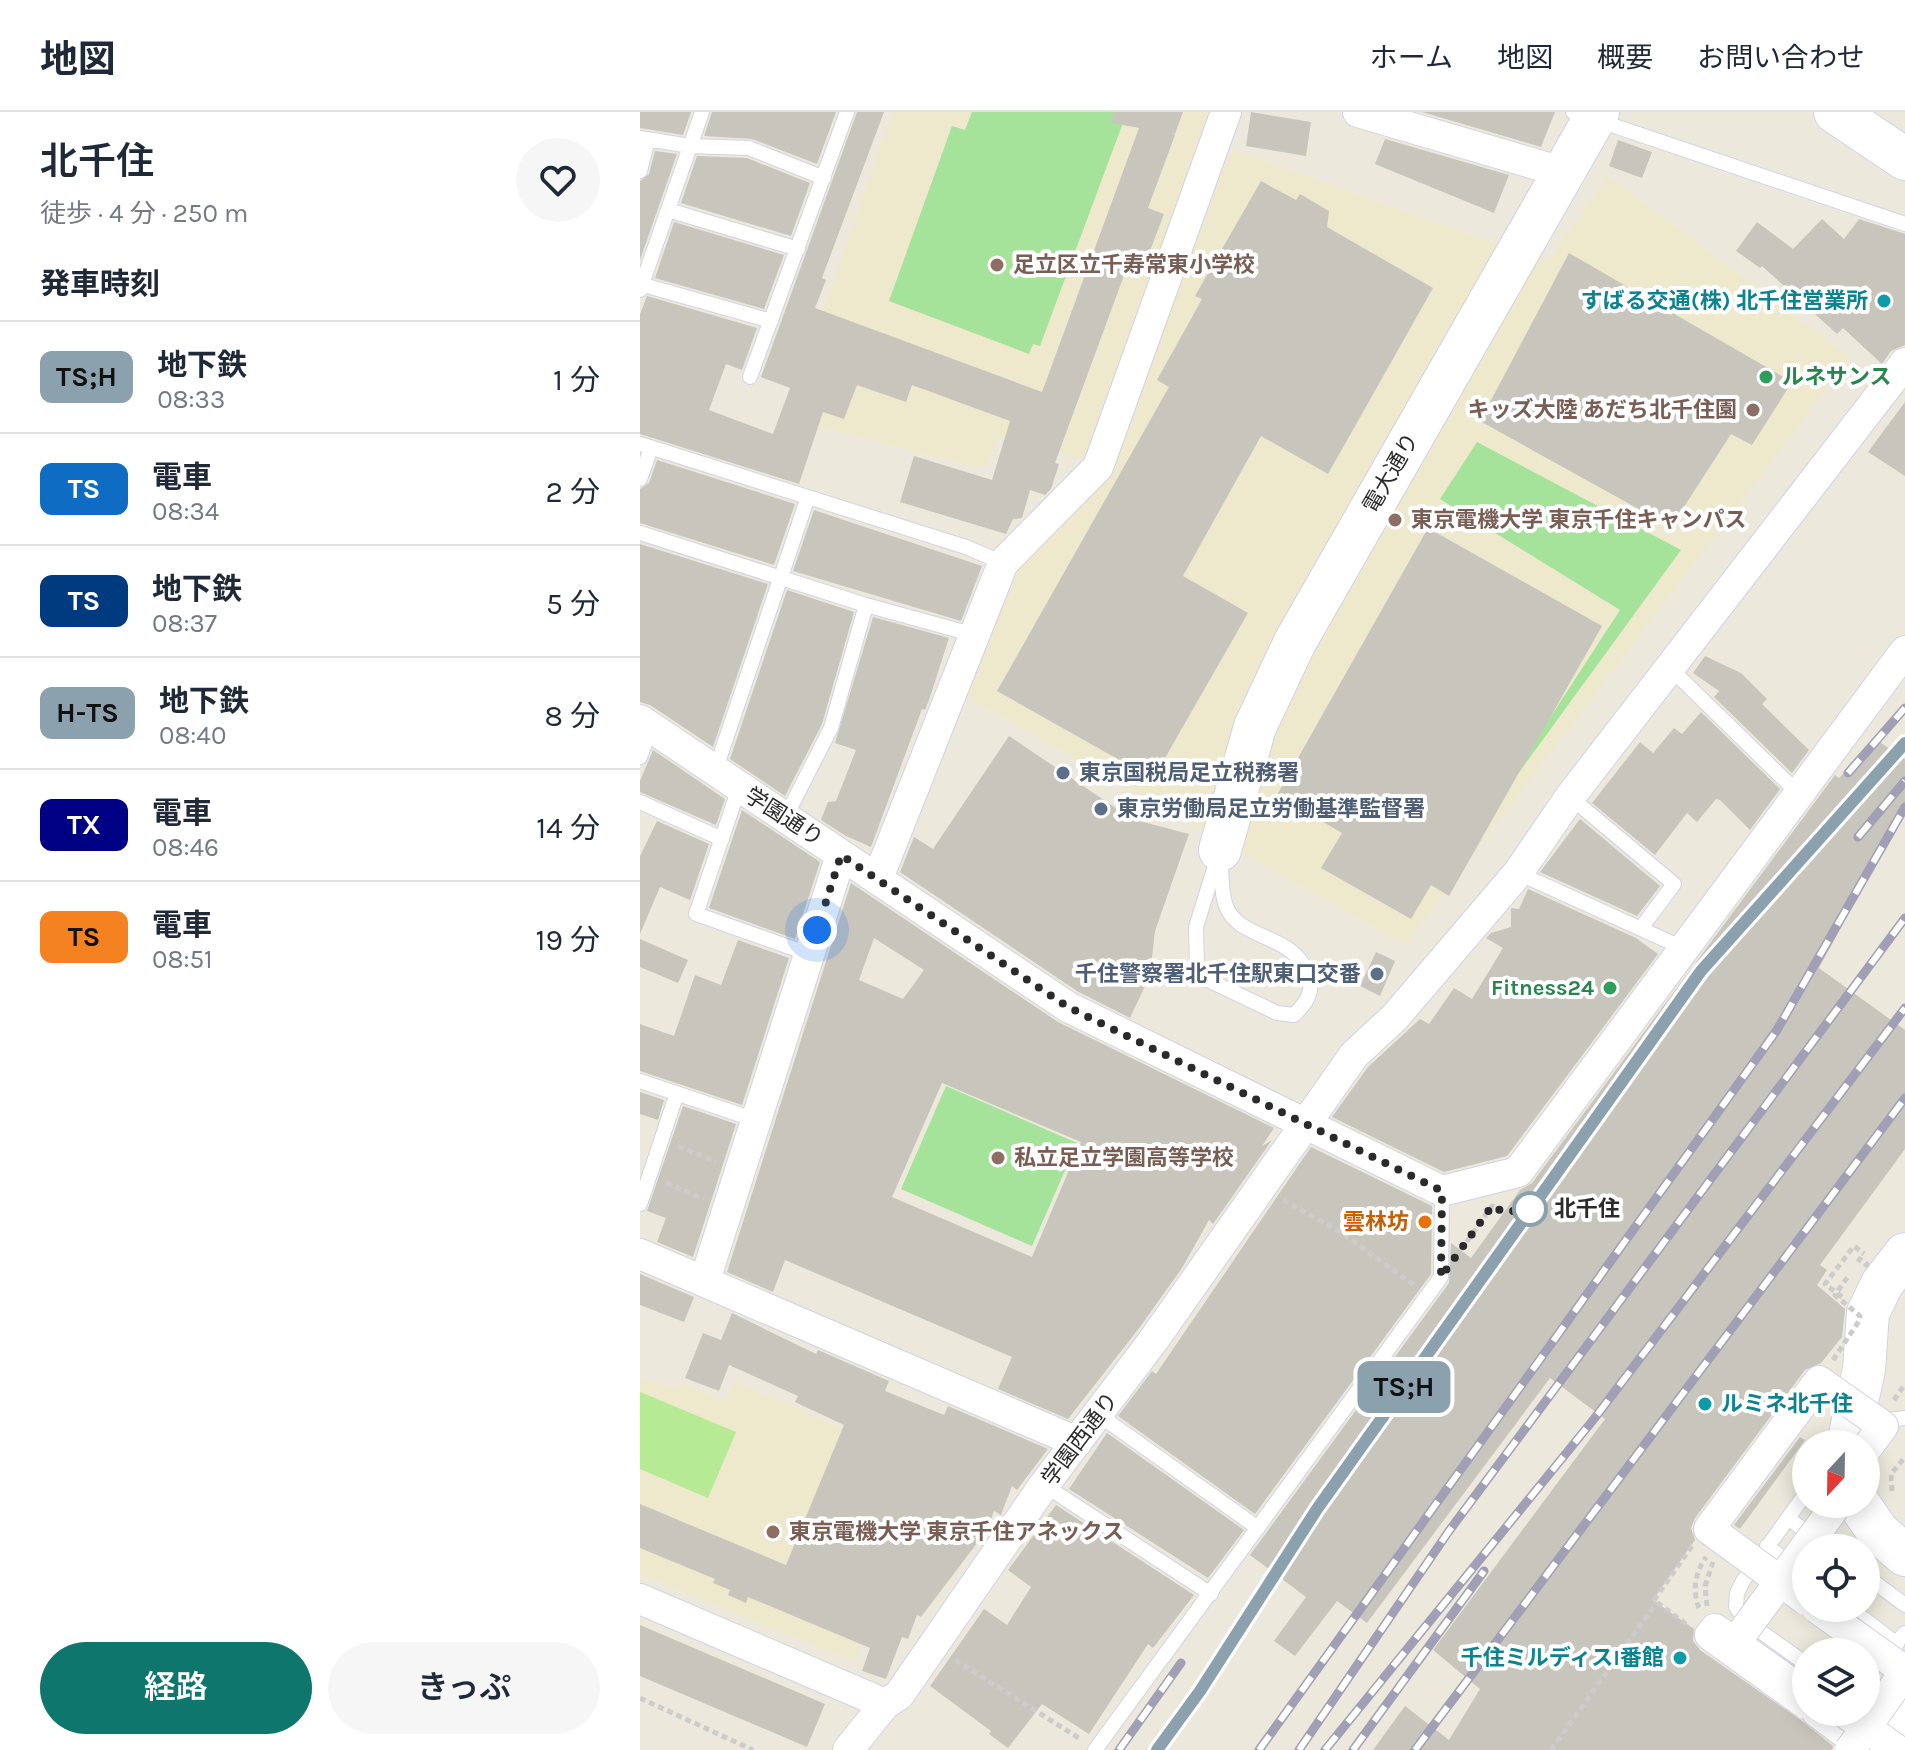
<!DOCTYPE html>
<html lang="ja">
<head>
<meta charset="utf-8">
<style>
  body { margin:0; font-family:Karla,"Noto Sans JP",sans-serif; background:#f6f6f7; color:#1f2937; height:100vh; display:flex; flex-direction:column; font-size:30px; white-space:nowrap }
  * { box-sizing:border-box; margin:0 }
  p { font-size:26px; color:#747a83 }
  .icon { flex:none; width:44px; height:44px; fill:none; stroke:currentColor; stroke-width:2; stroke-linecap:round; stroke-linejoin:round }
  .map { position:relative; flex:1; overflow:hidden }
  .sheet { display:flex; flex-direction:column; background:#fff; width:640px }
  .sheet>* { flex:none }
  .badge { padding:0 16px; border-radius:12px; font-size:28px; line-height:52px }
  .needle { width:52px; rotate:202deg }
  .tools { position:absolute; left:1152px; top:1318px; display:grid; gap:16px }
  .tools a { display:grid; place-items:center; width:88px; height:88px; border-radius:50%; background:#fff; box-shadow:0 4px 20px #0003; font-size:40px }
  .you { position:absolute; width:40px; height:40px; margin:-20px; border:6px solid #fff; border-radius:50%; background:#1a73e8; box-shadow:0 0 0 12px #1a73e833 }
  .map>.badge { position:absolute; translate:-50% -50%; box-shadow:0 0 0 4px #fff }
  h2 { padding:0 40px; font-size:30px; line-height:72px }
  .round { display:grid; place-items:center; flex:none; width:84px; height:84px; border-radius:42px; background:#f6f6f7 }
  .head { display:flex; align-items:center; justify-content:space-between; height:136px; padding:0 40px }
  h1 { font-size:38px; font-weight:600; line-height:60px }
  .button { display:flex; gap:16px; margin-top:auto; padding:16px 40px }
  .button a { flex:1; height:92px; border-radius:48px; background:#0f766e; color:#fff; font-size:32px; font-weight:600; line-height:92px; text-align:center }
  .button a+a { background:#f6f6f7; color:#1f2937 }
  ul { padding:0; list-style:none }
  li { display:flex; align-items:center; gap:24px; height:112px; padding:0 40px; border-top:2px solid #e0e1e3 }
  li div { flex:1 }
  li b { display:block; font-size:30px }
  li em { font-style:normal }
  li .badge { min-width:88px; font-weight:700; text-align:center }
  header { display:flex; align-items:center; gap:48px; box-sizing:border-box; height:112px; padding:0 40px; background:#fff; border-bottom:2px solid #e0e1e3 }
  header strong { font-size:38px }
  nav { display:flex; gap:44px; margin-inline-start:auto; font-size:28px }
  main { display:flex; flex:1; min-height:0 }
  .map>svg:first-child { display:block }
  .education { fill:#eee9cc }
  .green { fill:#a4e399 }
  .pitch { fill:#b6ea95 }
  .building { fill:#c8c5bc; fill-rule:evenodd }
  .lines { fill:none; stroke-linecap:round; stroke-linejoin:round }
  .lane-casing { stroke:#d2d2e3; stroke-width:16 }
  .street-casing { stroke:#d2d2e3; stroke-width:32 }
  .secondary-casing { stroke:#d2d2e3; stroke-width:44 }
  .path { stroke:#ccc; stroke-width:5; stroke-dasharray:6 4; stroke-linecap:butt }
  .lane { stroke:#fff; stroke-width:14 }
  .street { stroke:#fff; stroke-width:30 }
  .secondary { stroke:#fff; stroke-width:42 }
  .rail-casing { stroke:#a09fb5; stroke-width:9 }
  .rail { stroke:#fff; stroke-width:6; stroke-dasharray:18; stroke-linecap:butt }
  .street-bridge-casing { stroke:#d2d2e3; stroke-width:32; stroke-linecap:butt }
  .path-bridge { stroke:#ccc; stroke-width:5; stroke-dasharray:6 4; stroke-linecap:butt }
  .street-bridge { stroke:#fff; stroke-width:30 }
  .line-casing { stroke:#fff; stroke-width:18 }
  .line { stroke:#8ba2ae; stroke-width:12 }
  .walk { stroke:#2a2a2a; stroke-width:8; stroke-dasharray:0 14.4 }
  .education-dot { fill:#8d6e63; stroke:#fff; stroke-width:3 }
  .culture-dot { fill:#0f9aa8; stroke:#fff; stroke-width:3 }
  .leisure-dot { fill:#2e9e5b; stroke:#fff; stroke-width:3 }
  .service-dot { fill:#5c6f8a; stroke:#fff; stroke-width:3 }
  .stop-dot { fill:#fff; stroke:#8ba2ae; stroke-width:4 }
  .food-dot { fill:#e8710a; stroke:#fff; stroke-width:3 }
  .labels { text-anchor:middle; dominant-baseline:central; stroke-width:8; stroke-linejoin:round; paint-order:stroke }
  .education-label { font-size:22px; font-weight:bold; fill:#785e54; stroke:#fff; text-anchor:start }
  .culture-label { font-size:22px; font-weight:bold; fill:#0d838f; stroke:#fff; text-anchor:end }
  .leisure-label { font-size:22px; font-weight:bold; fill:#27864d; stroke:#fff; text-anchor:start }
  .street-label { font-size:22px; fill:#2a2a2a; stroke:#fff }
  .service-label { font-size:22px; font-weight:bold; fill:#4e5e75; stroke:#fff; text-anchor:start }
  .stop-label { font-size:22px; font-weight:bold; fill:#2a2a2a; stroke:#fff; text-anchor:start }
  .food-label { font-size:22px; font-weight:bold; fill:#c56008; stroke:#fff; text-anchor:end }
</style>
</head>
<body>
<header>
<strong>地図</strong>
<nav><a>ホーム</a><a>地図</a><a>概要</a><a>お問い合わせ</a></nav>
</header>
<main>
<section class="sheet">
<div class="head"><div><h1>北千住</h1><p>徒歩 · 4 分 · 250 m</p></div><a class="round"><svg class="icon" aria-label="heart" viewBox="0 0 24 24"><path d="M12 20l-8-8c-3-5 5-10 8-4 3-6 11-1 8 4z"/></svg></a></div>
<h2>発車時刻</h2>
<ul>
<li><span class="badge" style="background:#8ba2ae;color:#111">TS;H</span><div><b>地下鉄</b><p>08:33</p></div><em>1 分</em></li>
<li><span class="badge" style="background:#0f6cc3;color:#fff">TS</span><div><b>電車</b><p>08:34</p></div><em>2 分</em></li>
<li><span class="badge" style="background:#003b80;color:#fff">TS</span><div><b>地下鉄</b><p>08:37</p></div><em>5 分</em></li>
<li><span class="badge" style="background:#8ba2ae;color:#111">H-TS</span><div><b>地下鉄</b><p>08:40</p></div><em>8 分</em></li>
<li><span class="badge" style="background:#000084;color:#fff">TX</span><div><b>電車</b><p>08:46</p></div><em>14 分</em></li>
<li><span class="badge" style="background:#f58220;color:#111">TS</span><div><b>電車</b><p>08:51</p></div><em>19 分</em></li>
</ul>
<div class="button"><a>経路</a><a>きっぷ</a></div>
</section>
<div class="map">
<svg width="1265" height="1638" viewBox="0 0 1265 1638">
  <rect width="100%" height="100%" fill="#ece9dc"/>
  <path class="education" d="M253,0h318l-128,348 -86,-23 -10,28 -10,3 -192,-50z
    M592,37l315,113 61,-86 243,181 -446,588 -438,-248 55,-136 83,-82z
    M0,1266l31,10 11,-5 43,19 10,-21 193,86 -74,195 -214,-88z"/>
  <path class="green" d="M332,0h155l-87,234 -7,-2 -4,10 -140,-53 63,-175 13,4z
    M837,330l204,108 -204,280 143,-220 -180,-111z
    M306,974l131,57 -45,103 -131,-57z"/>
  <path class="pitch" d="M0,1280l96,40 -28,66 -68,-29z"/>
  <path class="building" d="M0,0h51l-8,23 -43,-7z
    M72,0h124l-19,52 -65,-25 -48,-3z
    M217,0h27l-62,166 4,2 -11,28 227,84 97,-264 -27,-5 1,-11h70l-8,22 -3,-1 3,2 -27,73 16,6 -19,50 -15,-5 -75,204 4,1 -8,25 -6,6 -15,-5 -8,28 -9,1 -7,15 -106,-32 14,-46 78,24 18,-59 -98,-36 -6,17 -49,-17 -13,34 -21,-7 -24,72 -159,-50v-120l7,-18 110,32 -15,42 -16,-6 -17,46 64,24 17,-46 -29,-11z
    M611,0l60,10 -5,34 -60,-10z
    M782,0h133l-14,35z
    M745,27l124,36 -15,38 -119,-49z
    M978,28l34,12 -10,26 -33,-12z
    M15,39l22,3 -37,106v-79l9,-7z
    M57,44l50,2 63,25 -19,53 -110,-33z
    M621,69l35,19 4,-6 29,17 -2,16 106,61 -105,186 -67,-38 -78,140 65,37 -95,166 -156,-88 172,-304 -12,-7 45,-81 -7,-3z
    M1182,107l22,20 15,-20 46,15v111l-14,6 -9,13 -39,-36 -6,6 -75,-68 -2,2 -24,-17 21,-29 36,27z
    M34,110l110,33 -20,54 -109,-31z
    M929,141l223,129 -40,63 -21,-11 -60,93 -191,-106z
    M1265,290v74l-37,-24z
    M17,348l138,44 -21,61 -134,-42v-34l9,-6z
    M174,398l168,56 -21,55 -168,-50z
    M788,416l174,98 -153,270 -18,-11 -20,34 -90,-51 21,-35 -65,-38z
    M0,432l128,40 -55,163 -63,-42 -10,-3z
    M147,478l67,22 -32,112 -37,72 -55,-37z
    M233,505l76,21 -20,62 -4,10 -3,-1 -51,138 -25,-11 -25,-16 7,-18 8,-1 20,-51 -21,-7z
    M1065,544l36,17 26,26 -5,5 47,46 -17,23 -78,-76 5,-6 -26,-18z
    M1061,600l79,77 -30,41 -30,-30 -4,-1 -19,23 -10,-9 -32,42 -63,-52 48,-61 13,11 21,-25 8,6z
    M369,624l123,83 57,15 -34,97 -5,44 -20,43 -53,-27 -177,-119 14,-35 19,12z
    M1235,627l30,20v51l-86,158 86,62v119l-85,116 7,5 -10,15 28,24 -3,28 -21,26 -16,7 -110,148 -4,10 4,12 -42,60 41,29 -1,12 7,9 102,71 31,25 -1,4h-459l32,-44 44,34 31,-51 -47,-39 172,-231 -55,-41 -183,245 -30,-22 -42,55 -21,-15 32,-44 -56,-42 199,-272 2,-40 20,15 49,-68 12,-7 303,-408 4,3z
    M13,638l72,49 -9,26 -76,-33v-11z
    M102,698l78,52 -25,77 -86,-31z
    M940,707l80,67 -23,30 -97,-44z
    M17,709l52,23 -19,56 -30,-13 -20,47v-78z
    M211,771l207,139 216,106 -12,18 10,-6 -59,84 -4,-4 -27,48 -42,59 -72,92 -70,-30 14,-32 -227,-97 -12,32 -46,-20zM234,826l50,32 -21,29 -44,-19zM302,971l139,59 -49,115 -140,-60z
    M888,777l108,49 22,16 -151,202 -63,16 -112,-55 36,-50 52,-48 9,5 25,-36 18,11 31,-51 -17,-10 5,-5 20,-6v-19l8,1z
    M0,827l48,21 -10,23 -38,-16z
    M98,828l51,18 -47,147 -102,-34v-47l34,12 21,-61 26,10z
    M736,840l19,9 -15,35 -20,-10z
    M0,980l24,8 -6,20 -18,-6z
    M43,994l53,18 -43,133 -36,-15 9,-24 -19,-7z
    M671,1035l121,59 -1,68 -176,240 -137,-98 34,-45 4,3z
    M0,1162l54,23 -10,25 -44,-17z
    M92,1201l84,41 2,-4 71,31 -4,10 59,24 4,-9 100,43 -31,41 -5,-4 -11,29 -7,-4 -7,19 -66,87 -4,-2 -9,24 -6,-2 -16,42 -24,-8 8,-23 -122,-51 -2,6 -18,-8 2,-5 -17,-7 2,-4 -75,-31v-44l146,61 58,-140 -49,-23 3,-6 -69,-31 -10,26 -34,-13 18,-45 18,7z
    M467,1321l137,97 -36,48 -139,-89z
    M1160,1325l5,3 -65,89 -6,-4z
    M416,1393l138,90 -41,53 -5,-4 -59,90 -47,-30 -34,44 -19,-14 2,-3 -61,-45 54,-77 23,16 24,-38 -23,-17z
    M0,1513l185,79 -18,43 -167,-71z"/>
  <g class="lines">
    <defs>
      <path id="lane" d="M933,0l332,112
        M0,26l50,8 59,2 75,30
        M0,59l8,-32
        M28,98l130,39
        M0,172l131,37
        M0,178l62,-178
        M110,265l97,-265
        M0,332l326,103 37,16
        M0,367l11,-31
        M0,421l226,72 109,30
        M1030,556l128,125
        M0,645l11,-29
        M75,659l93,-274
        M99,676l-43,126 113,40
        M930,685l104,87 -33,44
        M0,690l82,37
        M145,706l46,-90 35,-123
        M580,738c2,17 0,41 6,56 14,36 69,26 83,71 5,16 -4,27 -15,38l-17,-2 -69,-33 -11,-14 -1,-39z
        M878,761l165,75
        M0,969l116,39
        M0,1092l37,-111
        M459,1303l159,113
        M1238,1309l27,-3
        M404,1373l167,109
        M1166,1381l-63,88 -6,12 -1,14 10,14 60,43
        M1148,1406l40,30
        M1127,1434l39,29
        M1226,1464l39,29
        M1210,1496l47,36
        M1226,1565l39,-44
        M455,1638l346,-473 1,-86"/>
      <path id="street" d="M718,0l204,60
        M0,608l428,287 374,184 76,-19 387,-521
        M238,766l125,-315 95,-96 128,-355
        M0,1142l437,188
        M65,1168l136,-425
        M0,1487l245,105
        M1177,1600l39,29
        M1241,1636l24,-37
        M208,1638l37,-46 14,-9 145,-210 111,-147 199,-283 41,-38 123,-144 52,-76 335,-434"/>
      <path id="secondary" d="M1195,0l70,47
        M580,738l35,-123 40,-85 303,-530
        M1208,1332l16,-75 4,-56 14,-29 23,-30
        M1219,1392l19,28 27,23"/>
    </defs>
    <use href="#lane" class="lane-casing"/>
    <use href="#street" class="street-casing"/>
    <use href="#secondary" class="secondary-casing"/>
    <path class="path" d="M38,1034l38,16
      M26,1071l38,16
      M643,1088l59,33 72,52
      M821,1138l31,-44 12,6
      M1202,1185l-17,-13 29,-38 10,8
      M1254,1288l11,-16
      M1252,1379l-1,-17 14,-17
      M1067,1494l-2,-20 8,-24
      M1059,1496c-7,-17 -4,-35 7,-51
      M1046,1512l-32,-24 38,-54
      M315,1548l127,80
      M0,1586l113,52
      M911,1638l106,-148"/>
    <use href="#lane" class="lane"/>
    <use href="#street" class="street"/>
    <use href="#secondary" class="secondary"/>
    <defs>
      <path id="rail" d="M1208,661l57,-65
        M1218,725l47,-56
        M479,1638l62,-87
        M517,1638l160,-241 384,-538 204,-228
        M619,1638l518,-720 128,-223
        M659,1638l150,-219 456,-613
        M685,1638l269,-331 311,-411
        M713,1638l131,-179
        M775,1638l490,-652"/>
    </defs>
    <use href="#rail" class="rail-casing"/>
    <use href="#rail" class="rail"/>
    <defs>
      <path id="street-bridge" d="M1166,1488l-97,-71 110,-148 64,45 -17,23
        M1177,1496l88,63
        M1095,1531l102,-139
        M1166,1582l-91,-65 -5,6 96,69
        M1204,1600l53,38
        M1210,1638l55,-78"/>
    </defs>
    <use href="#street-bridge" class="street-bridge-casing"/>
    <path class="path-bridge" d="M1218,1150l2,-3 7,5 -2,3
      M1193,1248l26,-39 1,-5 -25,-21 14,-20"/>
    <use href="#street-bridge" class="street-bridge"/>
  </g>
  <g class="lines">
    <defs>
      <path id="line" d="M517,1638l43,-59 117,-182 384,-538 204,-228"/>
    </defs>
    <use href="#line" class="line-casing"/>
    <use href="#line" class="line"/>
    <path class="walk" d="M177,818l24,-75 227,152 374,184 -1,86 51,-71 12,6 26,-3"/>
  </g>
  <g class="education-dot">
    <circle cx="357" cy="153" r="8"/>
    <circle cx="1113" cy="298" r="8"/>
    <circle cx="755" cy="408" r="8"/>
    <circle cx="358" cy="1046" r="8"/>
    <circle cx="133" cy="1420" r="8"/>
  </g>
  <g class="culture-dot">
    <circle cx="1244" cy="189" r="8"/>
    <circle cx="1065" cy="1292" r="8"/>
    <circle cx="1040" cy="1546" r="8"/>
  </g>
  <g class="leisure-dot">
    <circle cx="1126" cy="265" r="8"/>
    <circle cx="970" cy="876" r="8"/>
  </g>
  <g class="service-dot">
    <circle cx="423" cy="661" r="8"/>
    <circle cx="461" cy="697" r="8"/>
    <circle cx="737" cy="862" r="8"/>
  </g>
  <circle class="stop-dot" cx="890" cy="1097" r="16"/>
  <circle class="food-dot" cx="785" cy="1110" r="8"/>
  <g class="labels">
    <g class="education-label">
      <text x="373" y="153">足立区立千寿常東小学校</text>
      <text x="1097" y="298" text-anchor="end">キッズ大陸 あだち北千住園</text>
      <text x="771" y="408">東京電機大学 東京千住キャンパス</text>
      <text x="374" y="1046">私立足立学園高等学校</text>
      <text x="149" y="1420">東京電機大学 東京千住アネックス</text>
    </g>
    <g class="culture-label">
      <text x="1228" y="189">すばる交通(株) 北千住営業所</text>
      <text x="1081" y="1292" text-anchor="start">ルミネ北千住</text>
      <text x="1024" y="1546">千住ミルディスI番館</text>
    </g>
    <g class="leisure-label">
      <text x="1142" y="265">ルネサンス</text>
      <text x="954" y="876" text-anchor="end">Fitness24</text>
    </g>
    <g class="street-label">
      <text transform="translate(751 361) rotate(-60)">電大通り</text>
      <text transform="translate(144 705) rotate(33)">学園通り</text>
      <text transform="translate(440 1327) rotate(-53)">学園西通り</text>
    </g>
    <g class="service-label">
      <text x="439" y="661">東京国税局足立税務署</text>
      <text x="477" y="697">東京労働局足立労働基準監督署</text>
      <text x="721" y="862" text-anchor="end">千住警察署北千住駅東口交番</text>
    </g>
    <g class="stop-label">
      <text x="914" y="1097">北千住</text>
    </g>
    <g class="food-label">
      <text x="769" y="1110">雲林坊</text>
    </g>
  </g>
</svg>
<div class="tools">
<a><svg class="needle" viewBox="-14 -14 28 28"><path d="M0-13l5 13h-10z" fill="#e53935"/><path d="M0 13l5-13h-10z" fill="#747a83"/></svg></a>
<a><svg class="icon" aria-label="locate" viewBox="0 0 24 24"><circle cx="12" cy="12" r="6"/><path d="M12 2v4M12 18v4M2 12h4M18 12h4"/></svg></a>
<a><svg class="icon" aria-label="layers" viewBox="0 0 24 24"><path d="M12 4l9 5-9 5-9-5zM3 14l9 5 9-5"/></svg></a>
</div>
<div class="you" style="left:177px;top:818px"></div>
<b class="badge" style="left:764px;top:1275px;background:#8ba2ae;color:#111">TS;H</b>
</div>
</main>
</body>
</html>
